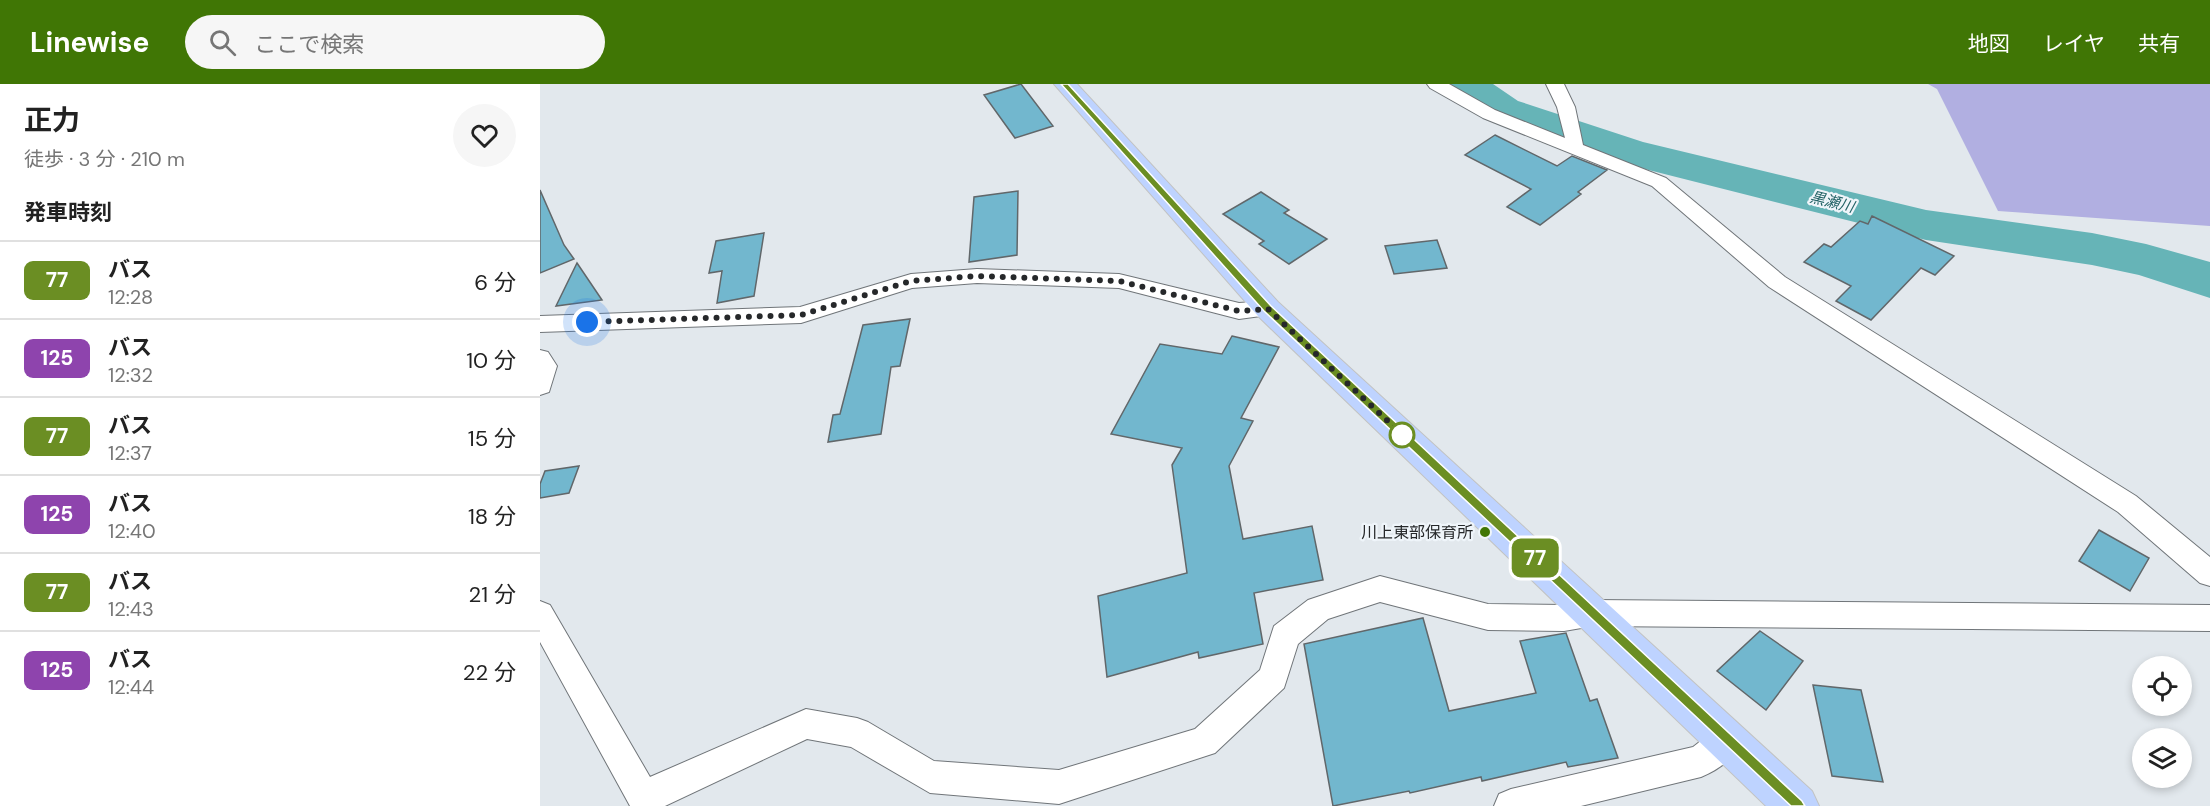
<!DOCTYPE html>
<html lang="ja">
<head>
<meta charset="utf-8">
<style>
  body { margin:0; font-family:"DM Sans","Noto Sans JP",sans-serif; background:#f6f6f6; color:#222; height:100vh; display:flex; flex-direction:column; font-size:22px; white-space:nowrap }
  * { box-sizing:border-box; margin:0 }
  p { font-size:20px; color:#767676 }
  .icon { flex:none; width:33px; height:33px; fill:none; stroke:currentColor; stroke-width:2; stroke-linecap:round; stroke-linejoin:round }
  .map { position:relative; flex:1; overflow:hidden }
  .details { display:flex; flex-direction:column; background:#fff; width:540px }
  .details>* { flex:none }
  .badge { padding:0 12px; border-radius:9px; font-size:21px; line-height:39px }
  .buttons { position:absolute; left:1592px; top:572px; display:grid; gap:12px }
  .buttons a { display:grid; place-items:center; width:60px; height:60px; border-radius:50%; background:#fff; box-shadow:0 3px 9px #0003; font-size:30px }
  .you { position:absolute; width:30px; height:30px; margin:-15px; border:4px solid #fff; border-radius:50%; background:#1a73e8; box-shadow:0 0 0 9px #1a73e833 }
  .map>.badge { position:absolute; translate:-50% -50%; box-shadow:0 0 0 3px #fff }
  h2 { padding:0 24px; font-size:22px; line-height:54px }
  .round { display:grid; place-items:center; flex:none; width:63px; height:63px; border-radius:32px; background:#f6f6f6 }
  .overview { display:flex; align-items:center; justify-content:space-between; height:102px; padding:0 24px }
  h1 { font-size:28px; font-weight:700; line-height:45px }
  ul { padding:0; list-style:none }
  li { display:flex; align-items:center; gap:18px; height:78px; padding:0 24px; border-top:2px solid #e0e0e0 }
  li div { flex:1 }
  li b { display:block; font-size:22px }
  li em { font-style:normal }
  li .badge { min-width:66px; font-weight:700; text-align:center }
  header { display:flex; align-items:center; gap:36px; box-sizing:border-box; height:84px; padding:0 30px; background:#407605; color:#fff }
  header strong { font-size:28px }
  nav { display:flex; gap:33px; margin-inline-start:auto; font-size:21px }
  .search { width:420px; height:54px; background:#f6f6f6; display:flex; align-items:center; gap:15px; box-sizing:border-box; padding:0 21px; border-radius:33px; color:#767676; font-size:22px }
  main { display:flex; flex:1; min-height:0 }
  .map>svg:first-child { display:block }
  .green { fill:#b1afe1 }
  .lines { fill:none; stroke-linecap:round; stroke-linejoin:round }
  .river { fill:#66b4b7; fill-rule:evenodd }
  .building { fill:#72b7ce; stroke:#61676a; stroke-width:1.5 }
  .minor-casing { stroke:#707579; stroke-width:2 }
  .primary-casing { stroke:#c2c3c3; stroke-width:2 }
  .minor { fill:#fff; fill-rule:evenodd }
  .primary { fill:#bed3ff; fill-rule:evenodd }
  .line { fill:#6b8e23; stroke:#fff; stroke-width:1.5 }
  .walk { stroke:#26282a; stroke-width:6; stroke-dasharray:0 10.8 }
  .stop-dot { fill:#fff; stroke:#6b8e23; stroke-width:3 }
  .poi-dot { fill:#407605; stroke:#eff5fa; stroke-width:2 }
  .labels { text-anchor:middle; dominant-baseline:central; stroke-width:4.5; stroke-linejoin:round; paint-order:stroke }
  .far-water-label { font-size:15px; font-style:italic; fill:#236366; stroke:#eff5fa }
  .poi-label { font-size:16px; fill:#26282a; stroke:#eff5fa; text-anchor:end }
</style>
</head>
<body>
<header>
<strong>Linewise</strong>
<div class="search"><svg class="icon" aria-label="search" viewBox="0 0 24 24"><circle cx="10" cy="10" r="6"/><path d="M15 15l6 6"/></svg>ここで検索</div>
<nav><a>地図</a><a>レイヤ</a><a>共有</a></nav>
</header>
<main>
<section class="details">
<div class="overview"><div><h1>正力</h1><p>徒歩 · 3 分 · 210 m</p></div><a class="round"><svg class="icon" aria-label="heart" viewBox="0 0 24 24"><path d="M12 20l-8-8c-3-5 5-10 8-4 3-6 11-1 8 4z"/></svg></a></div>
<h2>発車時刻</h2>
<ul>
<li><span class="badge" style="background:#6b8e23;color:#fff">77</span><div><b>バス</b><p>12:28</p></div><em>6 分</em></li>
<li><span class="badge" style="background:#8e44ad;color:#fff">125</span><div><b>バス</b><p>12:32</p></div><em>10 分</em></li>
<li><span class="badge" style="background:#6b8e23;color:#fff">77</span><div><b>バス</b><p>12:37</p></div><em>15 分</em></li>
<li><span class="badge" style="background:#8e44ad;color:#fff">125</span><div><b>バス</b><p>12:40</p></div><em>18 分</em></li>
<li><span class="badge" style="background:#6b8e23;color:#fff">77</span><div><b>バス</b><p>12:43</p></div><em>21 分</em></li>
<li><span class="badge" style="background:#8e44ad;color:#fff">125</span><div><b>バス</b><p>12:44</p></div><em>22 分</em></li>
</ul>
</section>
<div class="map">
<svg width="1670" height="722" viewBox="0 0 1670 722">
  <rect width="100%" height="100%" fill="#e2e8ed"/>
  <path class="green" d="M1388,0h282v142l-212,-15 -61,-122z"/>
  <g class="lines">
    <path class="river" d="M905,0h48l25,17 125,41 283,68 166,23 54,11 64,18v36l-71,-23 -47,-10 -166,-25 -313,-79 -125,-42 -37,-26z"/>
  </g>
  <path class="building" d="M481,0l32,42 -38,12 -31,-43z
    M955,51l62,31 15,-10 35,14 -29,22 3,2 -41,31 -33,-18 24,-18 -66,-34z
    M0,106l24,55 10,14 -34,14z
    M478,107l-1,64 -48,7 5,-65z
    M721,108l28,18 -5,3 43,26 -38,25 -30,-20 5,-3 -41,-27z
    M1332,132l82,40 -19,19 -14,-7 -50,52 -35,-19 15,-15 -47,-24 20,-18 7,3 29,-26 8,3z
    M224,149l-10,63 -37,7 5,-32 -13,2 7,-32z
    M897,156l10,28 -53,6 -9,-28z
    M37,179l25,37 -46,6z
    M370,235l-10,47 -9,1 -10,67 -53,8 5,-27 7,-1 23,-89z
    M692,252l47,11 -38,71 12,3 -24,45 14,73 69,-13 11,54 -69,13 9,51 -64,14 -1,-6 -91,25 -9,-81 89,-23 -15,-108 10,-17 -71,-14 49,-90 62,10z
    M39,382l-10,27 -29,5v-14l5,-13z
    M1559,446l50,28 -19,33 -51,-30z
    M883,534l26,93 87,-18 -16,-52 46,-8 24,68 7,-2 21,59 -50,9 -2,-5 -84,19 -1,-4 -71,16 -1,-2 -76,15 -29,-162z
    M1220,547l43,30 -37,49 -49,-39z
    M1273,601l48,5 22,92 -51,-6z"/>
  <g class="lines">
    <defs>
      <path id="minor" d="M887,0h22l46,26 70,28 -8,-31 -11,-23h18l11,23 8,38 83,33 119,99 351,219 74,61v29l-10,-3 -82,-71 -349,-225 -117,-101 -169,-68 -53,-30z
        M437,185l142,5 120,29 29,-2 8,3 3,5 -3,5 -37,5 -120,-31 -142,-5 -65,5 -111,35 -261,9v-16l260,-9 111,-33z
        M0,266l8,2 9,14 -8,26 -9,3z
        M840,492l108,28 76,1 29,-5 617,5v26l-617,-5 -29,5 -76,-1 -108,-28 -52,17 -30,25 -14,44 -69,65 -156,51 -129,-11 -79,-46 -44,-8 -142,67h-35l-90,-164v-41l10,4 100,172 156,-68 51,9 11,4 66,39 125,9 136,-41 65,-59 14,-44 34,-26z
        M1186,641l11,5 5,11c-7,17 -24,29 -41,36l-120,29h-87l5,-12 12,-5 182,-42 22,-17z"/>
      <path id="primary" d="M514,0h23l201,218 534,489 7,15h-53l-508,-490z"/>
    </defs>
    <use href="#minor" class="minor-casing"/>
    <use href="#primary" class="primary-casing"/>
    <use href="#minor" class="minor"/>
    <use href="#primary" class="primary"/>
  </g>
  <path class="line" d="M521,0h7l203,222 531,495 3,5h-14l-527,-495z"/>
  <g class="lines">
    <path class="walk" d="M47,238l214,-7 110,-34 66,-5 142,5 120,30 29,-2 140,131 -6,-5"/>
  </g>
  <circle class="stop-dot" cx="862" cy="351" r="12"/>
  <circle class="poi-dot" cx="945" cy="448" r="6"/>
  <g class="labels">
    <g class="far-water-label">
      <text transform="translate(1292 118) rotate(14)">黒瀬川</text>
    </g>
    <g class="poi-label">
      <text x="933" y="448">川上東部保育所</text>
    </g>
  </g>
</svg>
<div class="buttons">
<a><svg class="icon" aria-label="locate" viewBox="0 0 24 24"><circle cx="12" cy="12" r="6"/><path d="M12 2v4M12 18v4M2 12h4M18 12h4"/></svg></a>
<a><svg class="icon" aria-label="layers" viewBox="0 0 24 24"><path d="M12 4l9 5-9 5-9-5zM3 14l9 5 9-5"/></svg></a>
</div>
<div class="you" style="left:47px;top:238px"></div>
<b class="badge" style="left:995px;top:474px;background:#6b8e23;color:#fff">77</b>
</div>
</main>
</body>
</html>
